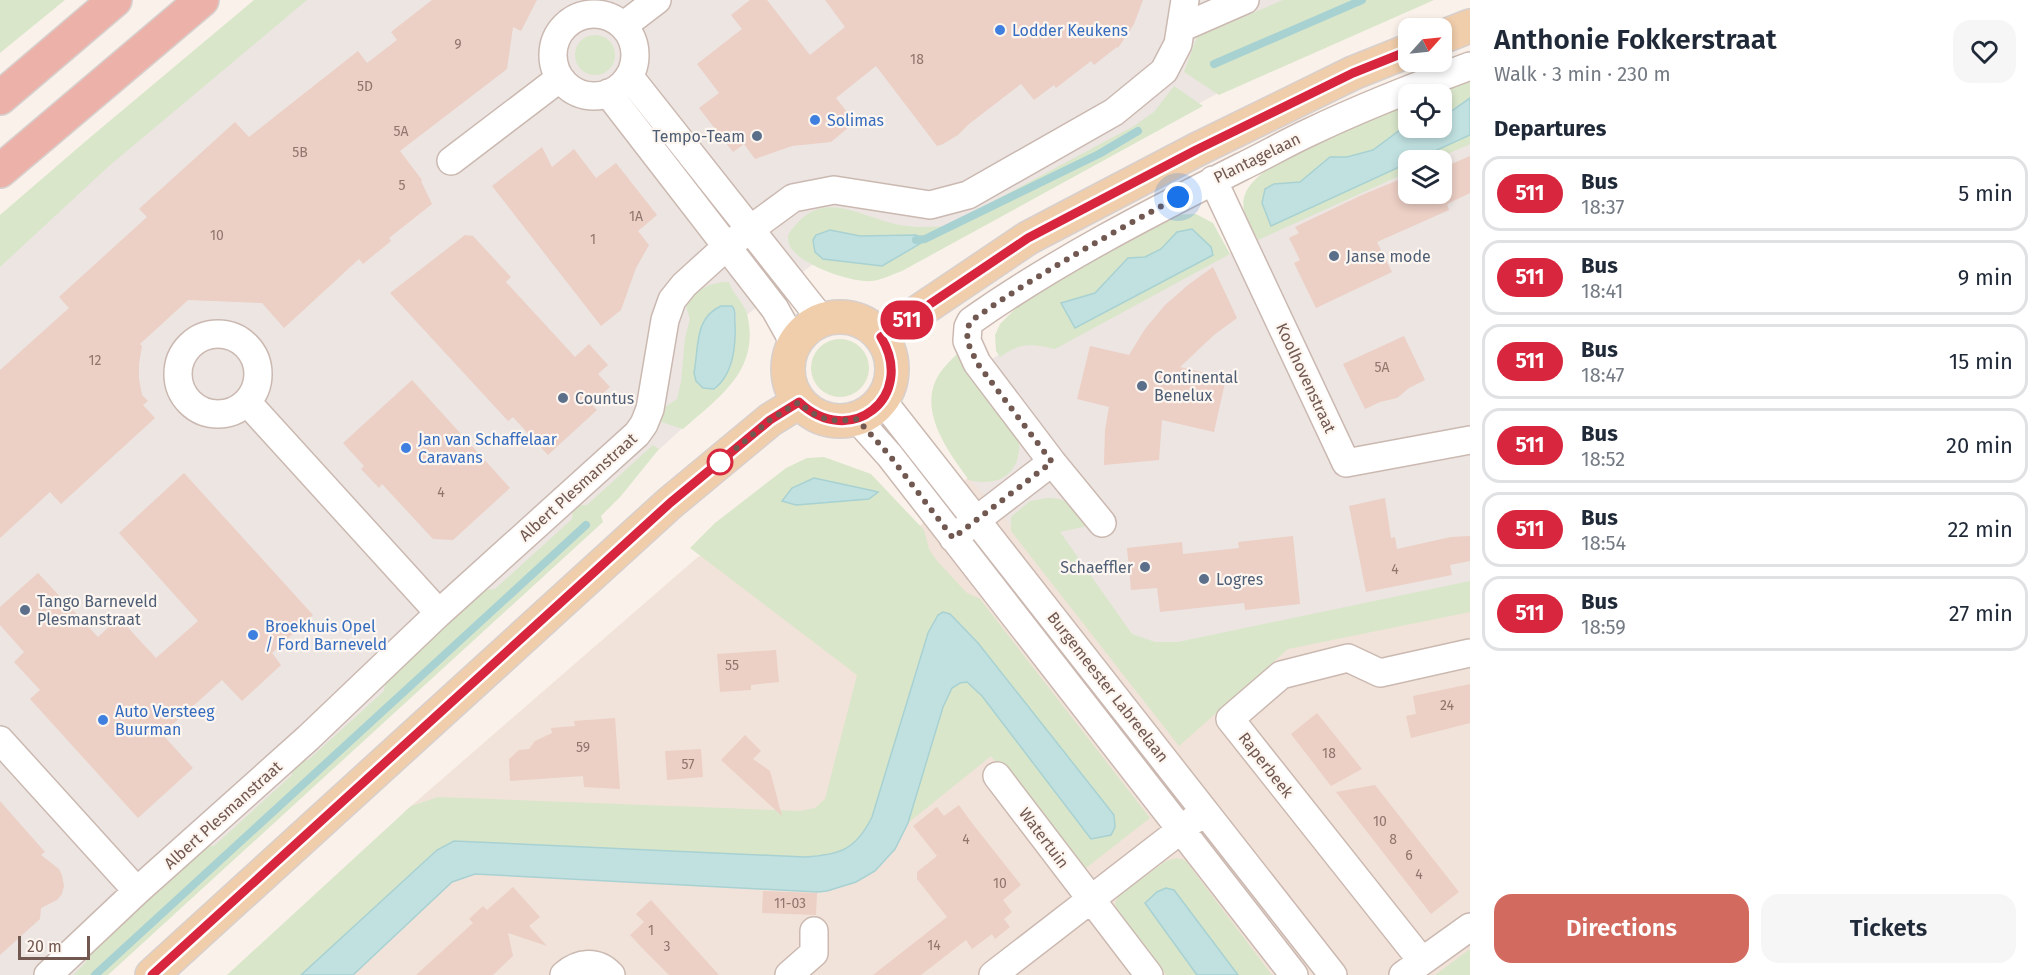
<!DOCTYPE html>
<html lang="en">
<head>
<meta charset="utf-8">
<style>
  body { margin:0; font-family:"Fira Sans",sans-serif; background:#f6f6f7; color:#1f2937; height:100vh; display:flex; flex-direction:column; font-size:22px; white-space:nowrap }
  * { box-sizing:border-box; margin:0 }
  p { font-size:20px; color:#747a83 }
  .icon { flex:none; width:33px; height:33px; fill:none; stroke:currentColor; stroke-width:2; stroke-linecap:round; stroke-linejoin:round }
  .map { position:relative; flex:1; overflow:hidden }
  .panel { display:flex; flex-direction:column; background:#fff; width:570px }
  .panel>* { flex:none }
  .badge { padding:0 12px; border-radius:20px; font-size:21px; line-height:39px }
  .needle { width:39px; rotate:63deg }
  .tools { position:absolute; left:1398px; top:18px; display:grid; gap:12px }
  .tools a { display:grid; place-items:center; width:54px; height:54px; border-radius:12px; background:#fff; box-shadow:0 3px 9px #0003; font-size:30px }
  .scale { position:absolute; left:18px; bottom:15px; width:72px; box-sizing:border-box; padding-left:6px; border:3px solid #715850; border-top:0; font-size:16px; line-height:21px; white-space:nowrap; color:#715850; -webkit-text-stroke:4px #fdf6f0; paint-order:stroke }
  .you { position:absolute; width:30px; height:30px; margin:-15px; border:4px solid #fff; border-radius:50%; background:#1a73e8; box-shadow:0 0 0 9px #1a73e833 }
  .map>.badge { position:absolute; translate:-50% -50%; box-shadow:0 0 0 3px #fff }
  h2 { padding:0 24px; font-size:22px; line-height:54px }
  .round { display:grid; place-items:center; flex:none; width:63px; height:63px; border-radius:18px; background:#f6f6f7 }
  .head { display:flex; align-items:center; justify-content:space-between; height:102px; padding:0 24px }
  h1 { font-size:28px; font-weight:600; line-height:45px }
  .action { display:flex; gap:12px; margin-top:auto; padding:12px 24px }
  .action a { flex:1; height:69px; border-radius:18px; background:#d36a5f; color:#fff; font-size:24px; font-weight:600; line-height:69px; text-align:center }
  .action a+a { background:#f6f6f7; color:#1f2937 }
  ul { padding:0; list-style:none }
  li { display:flex; align-items:center; gap:18px; height:75px; margin:0 12px 9px; padding:0 12px; border:3px solid #e0e1e3; border-radius:18px }
  li div { flex:1 }
  li b { display:block; font-size:22px }
  li em { font-style:normal }
  li .badge { min-width:66px; font-weight:700; text-align:center }
  main { display:flex; flex:1; min-height:0 }
  .map>svg:first-child { display:block }
  .residential { fill:#f1e3d9 }
  .industrial { fill:#ece5e2 }
  .green { fill:#d9e6ca; fill-rule:evenodd }
  .water { fill:#c1e1e1; stroke:#a8d1d2; stroke-width:1.5 }
  .lines { fill:none; stroke-linecap:round; stroke-linejoin:round }
  .stream { stroke:#a8d1d2; stroke-width:8 }
  .building { fill:#eccfc5 }
  .minor-casing { stroke:#cbb9b1; stroke-width:30 }
  .major-casing { stroke:#d7d0ce; stroke-width:36 }
  .highway-casing { stroke:#d7d0ce; stroke-width:36 }
  .minor { stroke:#fff; stroke-width:27 }
  .major { stroke:#f0cdab; stroke-width:33 }
  .highway { stroke:#ecb2a9; stroke-width:33 }
  .line-casing { stroke:#fff; stroke-width:14 }
  .line { stroke:#d7263d; stroke-width:9 }
  .walk { stroke:#715850; stroke-width:6; stroke-dasharray:0 10.8 }
  .shop-dot { fill:#3f7fe0; stroke:#fdf6f0; stroke-width:2 }
  .service-dot { fill:#5c6f8a; stroke:#fdf6f0; stroke-width:2 }
  .stop-dot { fill:#fff; stroke:#d7263d; stroke-width:3 }
  .labels { text-anchor:middle; dominant-baseline:central; stroke-width:4.5; stroke-linejoin:round; paint-order:stroke }
  .number-label { font-size:14px; fill:#90766d }
  .shop-label { font-size:16px; fill:#366cbe; stroke:#fdf6f0; text-anchor:start }
  .service-label { font-size:16px; fill:#4e5e75; stroke:#fdf6f0; text-anchor:start }
  .street-label { font-size:16px; fill:#715850; stroke:#fdf6f0 }
</style>
</head>
<body>
<main>
<div class="map">
<svg width="1470" height="975" viewBox="0 0 1470 975">
  <rect width="100%" height="100%" fill="#faf2ea"/>
  <path class="residential" d="M968,477l502,123v375h-1157l115,-104 -25,-58 296,-257 155,37z"/>
  <path class="industrial" d="M305,0h1096l-181,92 -325,178 -79,-8 -72,55 -32,84 -625,574h-87v-709l111,-103z
    M1470,143v440l-340,77 -162,-183 -1,-100 52,-37 36,4 203,-105 150,-68v23h34v-34h-10z"/>
  <path class="green" d="M0,0h65l-65,53z
    M254,0h53l-198,166 -109,101v-52l87,-75z
    M1283,0h151l-215,95 -35,-23 13,-35z
    M575 55a20 20 0 1 1 40 0a20 20 0 1 1-40 0Z
    M1470,77v67l-36,16h-26v12l-150,68c-5,-9 -12,-20 -14,-30 -5,-22 17,-36 32,-47l132,-61v26h34v-34h-17z
    M1174,86l29,20 -301,165c-9,3 -20,9 -31,10 -19,2 -75,-17 -82,-37 -1,-3 -1,-6 -1,-9 33,-50 67,-19 112,-10 16,3 31,2 47,1l187,-100 20,-14zM830,230l30,6 65,3 -2,3 -41,24z
    M1196,214l17,9 17,31 -175,95c-23,-5 -35,-7 -55,8l-4,-6 -1,-16 5,-11 23,-23 143,-86z
    M729,282c3,12 15,20 18,32 14,56 -28,83 -64,115l-25,-8 7,-14 12,-8 4,-17 4,-44 5,-19 -4,-13c9,-16 25,-25 43,-24zM713,310l23,1 -1,30 -5,28 -36,4 10,-54z
    M811 368a29 29 0 1 1 58 0a29 29 0 1 1-58 0Z
    M959,352l60,87c3,33 -18,49 -50,41 -19,-26 -48,-64 -34,-98 5,-12 15,-21 24,-30z
    M653,445l6,4 -38,47 -20,20 2,6 -495,453h-35l13,-13 1,-7 118,-109h9l78,-71v-6l7,-8 9,-1 76,-69 2,-11 97,-90 12,-1 77,-70 1,-9 5,-5h9z
    M824,457l47,17 53,56 5,19 8,12 30,32 13,6 170,219 -68,53 -91,-115 -83,67 35,-116 9,-19 8,-5 7,-1 148,139 -1,-6 -136,-172 -40,-28 -10,18 -56,184c-16,33 -33,38 -67,40l-351,-16 -17,9 -136,125h-74l184,-169 27,-9 362,14 15,-3 10,-9 32,-124 -167,-127 25,-25 71,-55 21,-10z
    M1047,498c25,0 27,9 40,28l-27,6 72,102 23,8h23l292,-61v31l-182,37 -109,97 -168,-215v-14l19,-16z
    M1176,858l9,2 87,115h-34l-64,-85 -17,2 -12,12 52,71h-31l-50,-63 -1,-9 3,-7 48,-35z
    M1470,949v26h-35z"/>
  <path class="water" d="M1470,98v37l-55,25h-7v3l-137,63 -9,-23 3,-14 9,-5 26,-2 30,-25h17l26,-7 35,-26v4h34v-10z
    M1192,229l19,18 2,8 -138,73 -14,-25 34,-10 33,-35 17,-1 16,-8 16,-17z
    M830,230l30,6 56,-1 9,4 -2,3 -41,24 -59,-7 -8,-7 -2,-12 3,-5z
    M721,306h11c5,5 2,10 3,17 1,23 -2,52 -21,66l-11,-1 -7,-7 -2,-8c5,-26 0,-55 27,-67z
    M814,478l60,13 4,1 -9,7 -48,4 -25,2 -14,-4 10,-13z
    M943,612l7,2 28,29 136,172 1,12 -4,8 -20,4 -109,-143 -15,-14 -7,1 -8,5 -9,19 -35,116 -13,26 -20,22 -19,11 -29,9 -10,1 -342,-18 -23,8 -99,93h-52l136,-125 17,-9 351,16c34,-2 51,-7 67,-40l56,-184 10,-18z
    M1166,888l8,2 64,85h-41l-52,-72 12,-11z"/>
  <g class="lines">
    <path class="stream" d="M1214,64l148,-64
      M916,240l9,-1 174,-85 39,-23
      M95,975l491,-450"/>
  </g>
  <path class="building" d="M432,0h105l-16,31 -8,-4 -6,42 -107,82 22,29 -1,1 11,23 -43,34 2,3 -28,23 -4,-5 -75,69 -22,-25 -74,-3 -48,44 2,2 -3,18v15l3,16 6,6 -5,4 12,13 -94,86 -11,-12 -50,46v-168l69,-62 -10,-11 88,-80 -8,-8 96,-87 14,15 109,-86 9,12 30,-23 -6,-8z
    M750,0h17l43,55 35,-28 -20,-27h318l-9,24 -16,24 -1,-1 -23,18 -3,-4 -35,27 -2,-3 -20,15 -13,-16 -52,40 -11,11 -15,9 -6,2 -61,-80 -40,32 19,24 -24,20 -39,4 -37,13 -11,-15 -11,8 -34,-44 20,-15 -22,-29 45,-35 -11,-14z
    M542,147l10,20 22,-18 22,29 20,-15 41,52 -19,16 11,14 -13,23 -15,42 -20,16 -109,-140z
    M1470,156v37l-23,11 2,6 -72,32 15,30 -76,36 -22,-45 6,-3 -11,-22 10,-5 -4,-6 67,-32 46,-19v18h34v-26z
    M465,235l8,1 38,41 -5,5 69,75 14,-13 19,21 -10,9 12,13 -19,17 6,6 -49,45 -35,-38 -5,4 -118,-128z
    M1213,267l24,51 -23,17 -34,32 46,11 -12,54 -52,-12 -3,40 -55,5 1,-35 4,-23 -32,-8 13,-53 39,9 16,-26 20,-24 23,-20z
    M1404,336l21,44 -16,8 -12,10 -17,4 -15,7 -22,-45z
    M412,380l98,108 -57,52 -20,-1 -51,-55 -3,4 -18,-19 3,-3 -21,-23z
    M184,473l129,142 -41,38 9,12 -39,36 -20,-21 -60,54 31,34 -55,50 -108,-119 10,-9 -26,-28 10,-10 -24,-27v-18l38,-34 60,64 21,-19 37,40 42,-37 -79,-88z
    M1385,498l6,40 4,-1 2,12 54,-12 19,-1v25l-20,4 2,10 -86,17 -17,-86z
    M1293,536l7,68 -55,6 -1,-7 -84,9 -3,-24 -26,2 -4,-42 55,-6 1,12 56,-6 -1,-6z
    M776,650l3,32 -28,3v5l-31,2 -3,-38z
    M1470,684v39l-59,15 -5,-22 10,-2 -3,-18z
    M1317,713l45,56 -31,17 -40,-52z
    M615,718l5,71 -36,-2 -1,-11 -73,5 -1,-22 10,-9 10,-1 6,-8 17,-8 -1,-5 24,-2 -1,-5z
    M745,735l16,16 -8,8 17,12 12,45 -61,-56z
    M701,749l2,28 -36,3 -2,-29z
    M1375,785l84,107 -28,22 -95,-122z
    M0,801l45,51 -4,3 18,14 3,6 2,11 -2,8 -5,6 -16,8 -1,11 -40,36z
    M959,805l13,18 49,62 -18,15 9,12 -8,7 6,8 -15,12 -3,-5 -20,15 -6,-9 -45,35h-48l74,-58 -30,-38v-7l20,-16 -24,-30 24,-19 7,9z
    M513,887l27,30 -11,9 18,20 -39,-13 5,23 -20,19h-77l57,-52 -4,-4 14,-13 4,4z
    M763,891l54,2 -1,22 -54,-2z
    M651,900l49,54 19,21h-50l-24,-24 -15,-16 14,-13 -8,-8z"/>
  <g class="lines">
    <defs>
      <path id="minor" d="M553 55a41 41 0 1 1 82 0a41 41 0 1 1-82 0Z
        M623,26l34,-26
        M1181,28l64,-28
        M629,76l193,244
        M608,93l167,216 19,34
        M451,161l109,-83
        M1213,180l133,283 124,-23
        M178 374a40 40 0 1 1 80 0a40 40 0 1 1-80 0Z
        M882,400l451,575
        M247,402l192,211
        M857,419l33,37 404,519
        M1052,462l50,61
        M953,538l99,-76 -75,-99 -10,-22 1,-14 3,-6c85,-60 177,-107 270,-154 23,-11 45,-24 69,-35 52,-25 106,-46 160,-66
        M0,740l137,151
        M997,776l152,199
        M1422,961l-192,-242 51,-44 67,-17 32,15 90,-20
        M48,975l89,-84 171,-153 131,-125 198,-179 7,-10 6,-15 15,-89 7,-20 12,-15 42,-38 67,-49 41,-8 96,15 38,-10 146,-83 50,-41 14,-27 7,-44
        M564,975c15,-13 33,-15 47,0
        M789,975l25,-22v-22
        M993,975l203,-157
        M1403,975l67,-48"/>
      <path id="major" d="M1442,37l28,-11
        M788 369a52 52 0 1 1 104 0a52 52 0 1 1-104 0Z
        M881,337l147,-99 168,-88 157,-77 55,-22
        M152,975l518,-472 100,-83 29,-18"/>
      <path id="highway" d="M0,98l115,-98
        M0,171l202,-171"/>
    </defs>
    <use href="#minor" class="minor-casing"/>
    <use href="#major" class="major-casing"/>
    <use href="#highway" class="highway-casing"/>
    <use href="#minor" class="minor"/>
    <use href="#major" class="major"/>
    <use href="#highway" class="highway"/>
  </g>
  <g class="lines">
    <defs>
      <path id="line" d="M152,975l518,-472 100,-83 29,-18c51,48 118,-5 82,-65l147,-99 168,-88 157,-77 55,-22"/>
    </defs>
    <use href="#line" class="line-casing"/>
    <use href="#line" class="line"/>
    <path class="walk" d="M720,462l50,-42 29,-18c19,18 32,21 58,17l33,37 63,82 99,-76 -75,-99 -10,-22 1,-14 3,-6c66,-47 136,-85 207,-124"/>
  </g>
  <g class="shop-dot">
    <circle cx="1000" cy="30" r="6"/>
    <circle cx="815" cy="120" r="6"/>
    <circle cx="406" cy="448" r="6"/>
    <circle cx="253" cy="635" r="6"/>
    <circle cx="103" cy="720" r="6"/>
  </g>
  <g class="service-dot">
    <circle cx="757" cy="136" r="6"/>
    <circle cx="1334" cy="256" r="6"/>
    <circle cx="1142" cy="386" r="6"/>
    <circle cx="563" cy="398" r="6"/>
    <circle cx="1145" cy="567" r="6"/>
    <circle cx="1204" cy="579" r="6"/>
    <circle cx="25" cy="610" r="6"/>
  </g>
  <circle class="stop-dot" cx="720" cy="462" r="12"/>
  <g class="labels">
    <g class="number-label">
      <text x="458" y="44">9</text>
      <text x="917" y="59">18</text>
      <text x="365" y="86">5D</text>
      <text x="401" y="131">5A</text>
      <text x="300" y="152">5B</text>
      <text x="402" y="185">5</text>
      <text x="636" y="216">1A</text>
      <text x="217" y="235">10</text>
      <text x="593" y="239">1</text>
      <text x="95" y="360">12</text>
      <text x="1382" y="367">5A</text>
      <text x="441" y="492">4</text>
      <text x="1395" y="569">4</text>
      <text x="732" y="665">55</text>
      <text x="1447" y="705">24</text>
      <text x="583" y="747">59</text>
      <text x="1329" y="753">18</text>
      <text x="688" y="764">57</text>
      <text x="1380" y="821">10</text>
      <text x="966" y="839">4</text>
      <text x="1393" y="839">8</text>
      <text x="1409" y="855">6</text>
      <text x="1419" y="874">4</text>
      <text x="1000" y="883">10</text>
      <text x="790" y="903">11-03</text>
      <text x="651" y="930">1</text>
      <text x="934" y="945">14</text>
      <text x="667" y="946">3</text>
    </g>
    <g class="shop-label">
      <text x="1012" y="30">Lodder Keukens</text>
      <text x="827" y="120">Solimas</text>
      <text x="418" y="439">Jan van Schaffelaar<tspan x="418" dy="18">Caravans</tspan></text>
      <text x="265" y="626">Broekhuis Opel<tspan x="265" dy="18">/ Ford Barneveld</tspan></text>
      <text x="115" y="711">Auto Versteeg<tspan x="115" dy="18">Buurman</tspan></text>
    </g>
    <g class="service-label">
      <text x="745" y="136" text-anchor="end">Tempo-Team</text>
      <text x="1346" y="256">Janse mode</text>
      <text x="1154" y="377">Continental<tspan x="1154" dy="18">Benelux</tspan></text>
      <text x="575" y="398">Countus</text>
      <text x="1133" y="567" text-anchor="end">Schaeffler</text>
      <text x="1216" y="579">Logres</text>
      <text x="37" y="601">Tango Barneveld<tspan x="37" dy="18">Plesmanstraat</tspan></text>
    </g>
    <g class="street-label">
      <text transform="translate(1257 158) rotate(-26)">Plantagelaan</text>
      <text transform="translate(1306 378) rotate(65)">Koolhovenstraat</text>
      <text transform="translate(578 487) rotate(-42)">Albert Plesmanstraat</text>
      <text transform="translate(1108 687) rotate(52)">Burgemeester Labreelaan</text>
      <text transform="translate(1266 765) rotate(52)">Raperbeek</text>
      <text transform="translate(223 815) rotate(-42)">Albert Plesmanstraat</text>
      <text transform="translate(1044 838) rotate(53)">Watertuin</text>
    </g>
  </g>
</svg>
<div class="tools">
<a><svg class="needle" viewBox="-14 -14 28 28"><path d="M0-13l5 13h-10z" fill="#e53935"/><path d="M0 13l5-13h-10z" fill="#747a83"/></svg></a>
<a><svg class="icon" aria-label="locate" viewBox="0 0 24 24"><circle cx="12" cy="12" r="6"/><path d="M12 2v4M12 18v4M2 12h4M18 12h4"/></svg></a>
<a><svg class="icon" aria-label="layers" viewBox="0 0 24 24"><path d="M12 4l9 5-9 5-9-5zM3 14l9 5 9-5"/></svg></a>
</div>
<div class="scale">20 m</div>
<div class="you" style="left:1178px;top:197px"></div>
<b class="badge" style="left:907px;top:320px;background:#d7263d;color:#fff">511</b>
</div>
<section class="panel">
<div class="head"><div><h1>Anthonie Fokkerstraat</h1><p>Walk · 3 min · 230 m</p></div><a class="round"><svg class="icon" aria-label="heart" viewBox="0 0 24 24"><path d="M12 20l-8-8c-3-5 5-10 8-4 3-6 11-1 8 4z"/></svg></a></div>
<h2>Departures</h2>
<ul>
<li><span class="badge" style="background:#d7263d;color:#fff">511</span><div><b>Bus</b><p>18:37</p></div><em>5 min</em></li>
<li><span class="badge" style="background:#d7263d;color:#fff">511</span><div><b>Bus</b><p>18:41</p></div><em>9 min</em></li>
<li><span class="badge" style="background:#d7263d;color:#fff">511</span><div><b>Bus</b><p>18:47</p></div><em>15 min</em></li>
<li><span class="badge" style="background:#d7263d;color:#fff">511</span><div><b>Bus</b><p>18:52</p></div><em>20 min</em></li>
<li><span class="badge" style="background:#d7263d;color:#fff">511</span><div><b>Bus</b><p>18:54</p></div><em>22 min</em></li>
<li><span class="badge" style="background:#d7263d;color:#fff">511</span><div><b>Bus</b><p>18:59</p></div><em>27 min</em></li>
</ul>
<div class="action"><a>Directions</a><a>Tickets</a></div>
</section>
</main>
</body>
</html>
